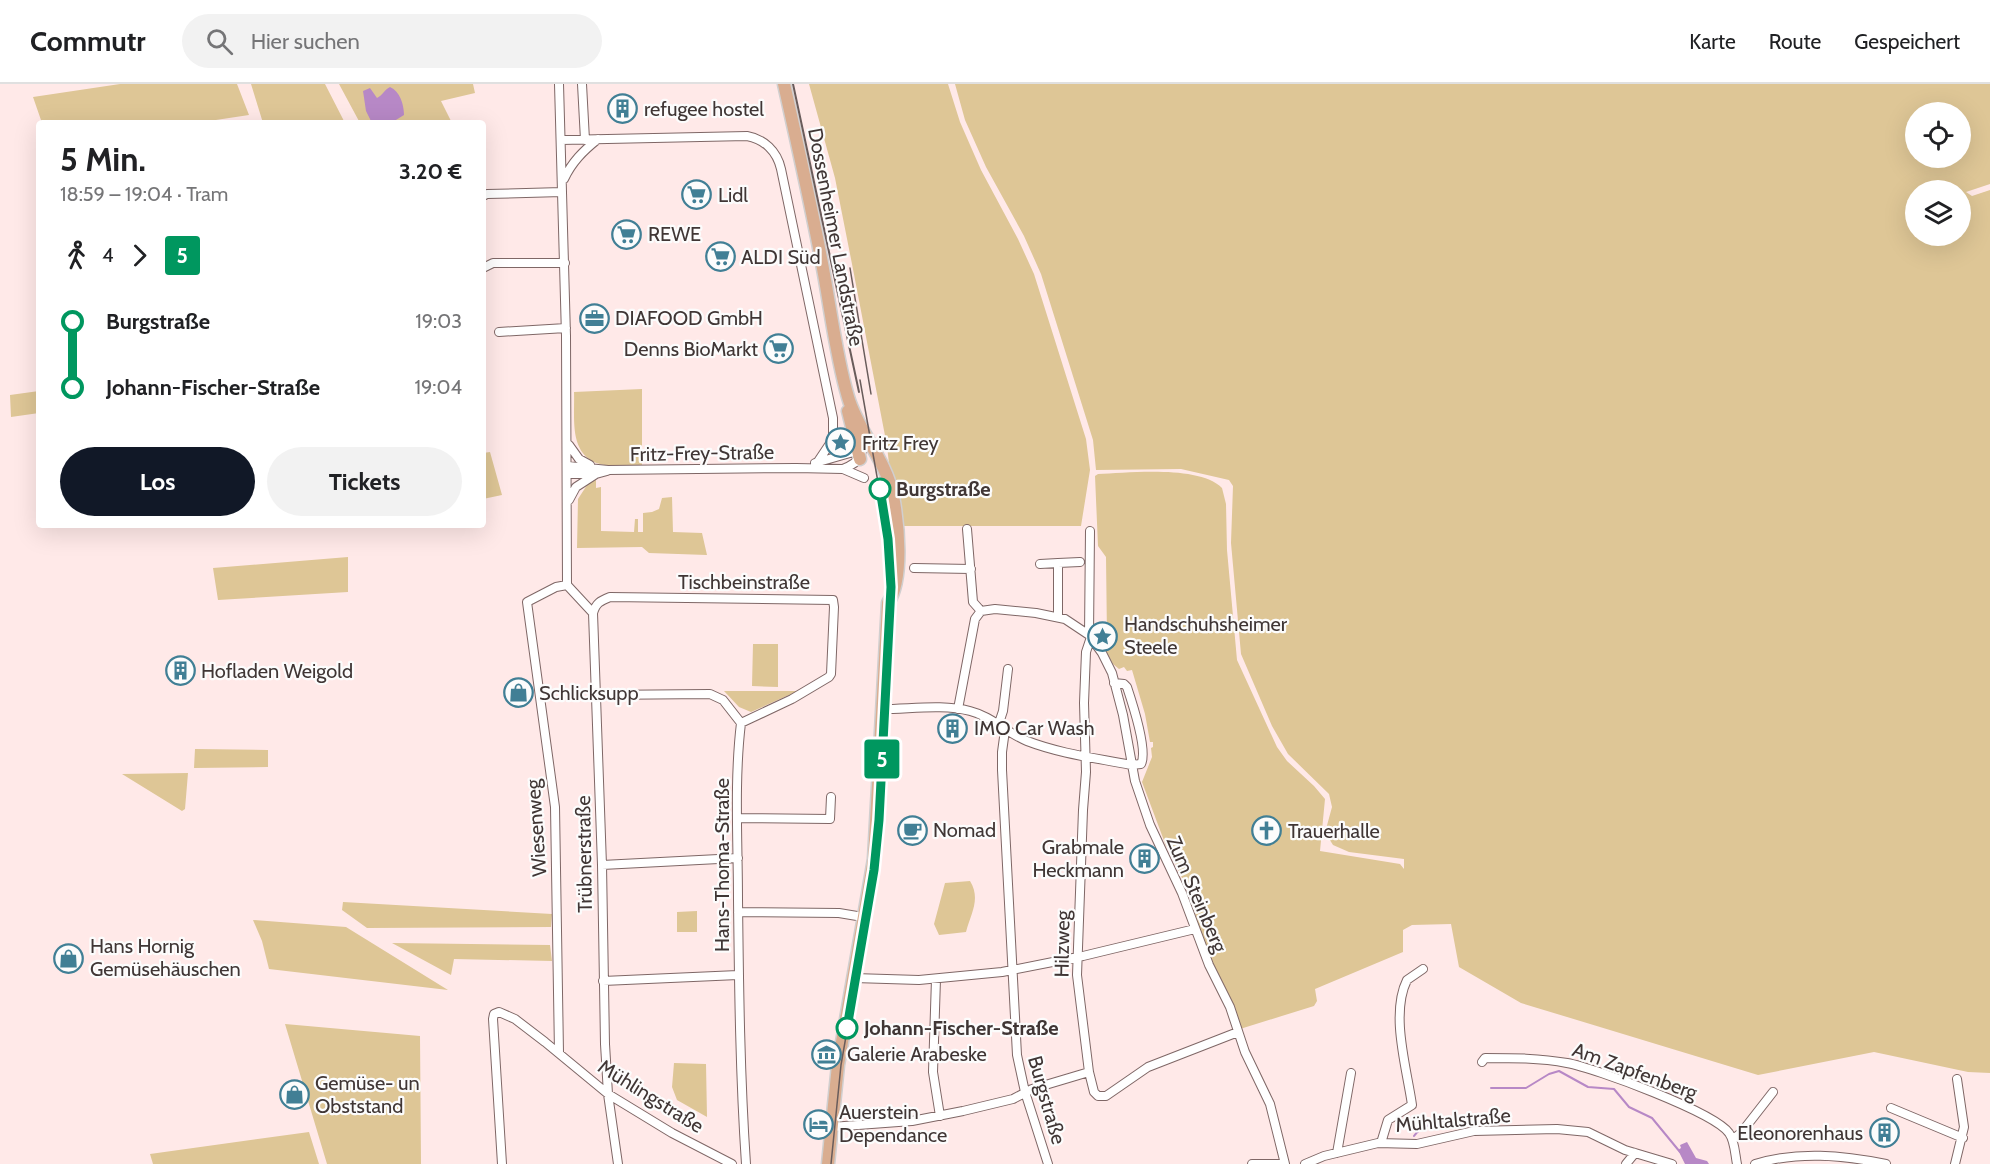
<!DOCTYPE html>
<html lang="de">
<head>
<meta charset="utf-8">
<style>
  body { margin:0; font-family:Cabin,sans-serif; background:#f2f2f2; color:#202124; height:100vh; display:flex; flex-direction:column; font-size:22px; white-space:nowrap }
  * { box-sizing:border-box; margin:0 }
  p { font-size:20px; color:#757577 }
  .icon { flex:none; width:33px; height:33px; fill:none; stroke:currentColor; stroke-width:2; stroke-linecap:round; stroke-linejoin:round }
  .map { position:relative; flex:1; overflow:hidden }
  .panel { position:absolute; left:36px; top:36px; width:450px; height:408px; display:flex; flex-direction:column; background:#fff; border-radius:6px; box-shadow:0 6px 24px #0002 }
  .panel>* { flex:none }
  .badge { padding:0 12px; border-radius:4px; font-size:21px; line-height:39px }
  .buttons { position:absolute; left:1905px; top:18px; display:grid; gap:12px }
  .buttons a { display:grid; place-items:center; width:66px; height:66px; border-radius:50%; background:#fff; box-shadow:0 6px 24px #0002; font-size:30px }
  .map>.badge { position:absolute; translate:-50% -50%; box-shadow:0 0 0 3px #fff }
  .legs { display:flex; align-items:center; gap:9px; height:66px; padding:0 24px; font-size:20px }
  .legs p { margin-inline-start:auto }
  .headline { display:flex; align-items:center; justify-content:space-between; height:102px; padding:0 24px }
  h1 { font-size:33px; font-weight:700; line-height:45px }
  .cta { display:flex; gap:12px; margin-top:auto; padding:12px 24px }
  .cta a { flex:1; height:69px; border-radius:36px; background:#111827; color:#fff; font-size:24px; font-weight:700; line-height:69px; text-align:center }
  .cta a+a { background:#f2f2f2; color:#202124 }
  ul { padding:0 24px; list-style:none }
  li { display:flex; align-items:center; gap:21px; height:66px; font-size:22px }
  li i { display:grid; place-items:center; width:9px; height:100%; margin:0 8px; background:currentColor }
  li i::after { content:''; width:15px; height:15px; margin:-8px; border:4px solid; border-radius:50%; background:#fff }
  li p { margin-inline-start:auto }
  li:first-child i { background:linear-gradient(#0000 50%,currentColor 0) }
  li:last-child i { background:linear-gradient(currentColor 50%,#0000 0) }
  header { display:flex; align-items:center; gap:36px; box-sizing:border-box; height:84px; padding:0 30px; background:#fff; border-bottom:2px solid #e0e0e0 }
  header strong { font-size:28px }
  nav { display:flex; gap:33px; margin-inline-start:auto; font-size:21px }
  .search { width:420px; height:54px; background:#f2f2f2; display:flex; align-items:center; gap:15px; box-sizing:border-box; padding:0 21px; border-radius:33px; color:#757577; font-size:22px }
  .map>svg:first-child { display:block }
  .green { fill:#dec696; fill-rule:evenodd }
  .water { fill:#b788c6 }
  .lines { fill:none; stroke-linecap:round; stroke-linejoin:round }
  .stream { stroke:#b788c6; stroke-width:2 }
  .street-casing { stroke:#7f6766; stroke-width:10 }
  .primary-casing { stroke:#d1cfcf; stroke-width:15 }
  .street { stroke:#fff; stroke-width:8 }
  .primary { stroke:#d9ad90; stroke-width:12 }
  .tram { stroke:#695c5b; stroke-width:1.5 }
  .rail { stroke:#695c5b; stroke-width:2 }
  .line-1-casing { stroke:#fff; stroke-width:14 }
  .line-1 { stroke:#00975f; stroke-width:9 }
  .stop-1-dot { fill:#fff; stroke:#00975f; stroke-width:3 }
  .labels { text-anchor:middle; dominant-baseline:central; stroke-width:4.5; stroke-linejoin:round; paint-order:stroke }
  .poi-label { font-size:20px; fill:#403635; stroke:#fcfcfc; text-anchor:start }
  .street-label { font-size:20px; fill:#403635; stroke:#fcfcfc }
  .stop-label { font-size:20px; font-weight:bold; fill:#403635; stroke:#fcfcfc; text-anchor:start }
</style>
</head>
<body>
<header>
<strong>Commutr</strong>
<div class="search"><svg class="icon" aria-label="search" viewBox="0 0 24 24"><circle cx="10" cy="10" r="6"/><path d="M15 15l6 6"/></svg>Hier suchen</div>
<nav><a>Karte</a><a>Route</a><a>Gespeichert</a></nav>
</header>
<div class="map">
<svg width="1990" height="1080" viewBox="0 0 1990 1080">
  <rect width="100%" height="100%" fill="#ffe9e8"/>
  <path class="green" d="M120,0h117l12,31 -53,8h-154l-9,-26z
    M251,0h74l20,39h-82z
    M339,0h134l2,9 -34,8 11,22h-92z
    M809,0h139l12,38 21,48 37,69 16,35 52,165 4,31 -9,56h-185l-9,-80 -35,-182 -17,-86z
    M955,0h1035v100l-24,8 6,4 18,-6v883l-22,-1 -94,-20 -116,23 -237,-72 -62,-36 -8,-43 -39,1 -9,5v22l-88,37 2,12 -3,5 -74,23 -33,-76 -18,-60 -14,-30 2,-11 -11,-6 -24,-64 10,-25 -1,-9 2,-1v-5h-3l-5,-28 -13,-44 -5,1 -3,-4 -5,2 -6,-5 -11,-21 5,-5 -1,-81 -8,-11 -3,-70 3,-2c31,-1 101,-9 124,14l4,16 1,46 10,110 40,87 10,14 27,25 11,13 -5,52 80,13 4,5v-10l-55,-7 -16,-7 -5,-8 -2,-8 6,-22 -3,-13 -41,-40 -16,-28 -31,-72 -10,-111 2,-57 -4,-6 -48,-11 -85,1 -3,-30 -52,-166 -17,-38 -38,-69 -21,-47zM1916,28h44v46h-44zM1916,106h44v46h-44z
    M642,305v77c-13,-1 -30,1 -42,-2 -32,-9 -25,-46 -26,-72z
    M39,307v22l-28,4 -1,-22z
    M490,368l12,43 -19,4v-46z
    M596,396v8l5,-1v44l33,1 1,-13h3v13h5v-19l9,-1 7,-3 3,-11 10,-1 1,35 29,1 5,22 -58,-2 -7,-6 -65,1 1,-49 11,-17z
    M348,473v35l-130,8 -5,-32z
    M753,560h25v43l-26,-1z
    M724,607h74l-47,21 -12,-5z
    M195,665l73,1v17l-74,1z
    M188,689l-3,36 -3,2 -60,-37z
    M970,797c11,18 1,32 -4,51l-27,3 -5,-11 11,-41z
    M343,818l209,12 -1,13 -184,1 -25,-18z
    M697,827v21h-20v-20z
    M253,836l93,7 102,63 -179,-21 -7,-28z
    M392,859l158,2 2,16 -98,-2 -3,16z
    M285,940l135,12 1,128h-94z
    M674,979l32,1 1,53 -30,-17 -5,-13z
    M309,1048l10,32h-166l-3,-10z"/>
  <path class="water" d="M390,3c10,4 14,18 14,28l-13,8h-19l-6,-12 -3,-20 7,-3 7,10c6,-3 7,-8 13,-11z
    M1687,1058l9,16 11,3 2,3h-24l-7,-14 3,-2 -1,-3z"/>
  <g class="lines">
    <path class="stream" d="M1491,1004h35l23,-14 10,-3 29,16 26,2 15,18 23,11 28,34
      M1414,1052c8,-12 25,-14 39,-16"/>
    <defs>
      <path id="street" d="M559,0l7,252 1,249
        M582,0l3,56
        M561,56l186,-4c17,3 30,15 34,33l52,249v21l-16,24
        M564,95c8,-17 19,-28 34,-40
        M483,112l4,-2 75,-2
        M483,184l10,-5h72
        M499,248l67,-4
        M569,361l10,14 11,6
        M815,379l42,-12
        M568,382l40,4 188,-2 47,1 21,9
        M843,385c20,-8 20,-15 19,-36
        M568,390h28l11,-3
        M569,416l7,-13 20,-13
        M967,445l6,73 8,9
        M1040,480l18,-1
        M914,484l57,1
        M567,501l26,28
        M981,527l14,-2 41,4 29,6 24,16 13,18 10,20 11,42 12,66 15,44 32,68 27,72 21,42 15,45 25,52 15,60
        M1058,533v-54l22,-1
        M1089,551l1,-104
        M1091,553l-5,15 -2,51 2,69 -3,38 -6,165 12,97 5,20 4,4h8l42,-29 90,-35
        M596,611l114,-1 13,6 18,23c-7,58 -3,119 -3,177 1,89 2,176 8,264
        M882,625c29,0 61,-5 88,2 21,5 37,22 57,30 34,13 69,17 104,24l10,-1c7,-13 -9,-62 -14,-77l-3,-3 -10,-1
        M958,625l17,-90 6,-8
        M998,642l5,-15 5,-42
        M1005,646l-3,22v18l15,285 8,37 23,72
        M738,734l92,1 1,-22
        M602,781l136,-7
        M738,828l101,1 18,3
        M854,894l65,2 83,-8 81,-16 112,-27
        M936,895l-3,93 7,44
        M603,897l135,-6
        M559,969l-4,-246 -28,-205 29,-15 11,-2
        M1482,978l3,-4c27,0 55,0 82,5 28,5 147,49 162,70 6,8 6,22 8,31
        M1891,1024l72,30
        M831,1043l81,-6 51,-10 50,-12 19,-10 57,-17
        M1733,1055l8,-6 32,-41
        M1381,1059l7,-23 24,-15c-5,-36 -22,-91 -5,-125l16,-11
        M1337,1069l14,-80
        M502,1080l-9,-145 1,-5 5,-2 16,7 30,23 63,52 64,39 60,31
        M618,1080l-10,-70 -3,-50 -3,-179 -9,-252c3,-10 7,-12 17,-16l223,3 1,7 -3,67 -2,3 -37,22 -51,24
        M1252,1080h29
        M1305,1080l19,-8 54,-13 39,1 57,-13 83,-2 31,3 37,18 47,14
        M1626,1080l9,-11
        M1755,1080c43,-13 87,-9 131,0
        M1955,1080l9,-37 -7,-48"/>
      <path id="primary" d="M784,0c13,58 26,116 37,174 9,45 14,95 27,139 10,35 38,62 45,99 5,27 11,83 -5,107l-14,256 -36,206 -10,99
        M848,327l12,48"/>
    </defs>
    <use href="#street" class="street-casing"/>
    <use href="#primary" class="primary-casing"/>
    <use href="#street" class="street"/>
    <use href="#primary" class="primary"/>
    <path class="tram" d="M850,184l21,126
      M831,1080l10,-99 34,-195 15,-267 -2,-64 -28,-159"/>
    <path class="rail" d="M793,0l66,308"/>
  </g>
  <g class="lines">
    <defs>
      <path id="line-1" d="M847,944l27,-158 5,-50 12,-233 -3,-48 -8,-50"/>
    </defs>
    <use href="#line-1" class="line-1-casing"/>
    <use href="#line-1" class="line-1"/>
  </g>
  <defs>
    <symbol id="building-ring" viewBox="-11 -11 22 22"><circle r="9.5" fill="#fcfcfc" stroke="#417f95" stroke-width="1.5"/><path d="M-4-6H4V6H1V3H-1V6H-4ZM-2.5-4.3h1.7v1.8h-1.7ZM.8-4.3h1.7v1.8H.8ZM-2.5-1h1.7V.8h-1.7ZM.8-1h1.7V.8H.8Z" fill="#417f95"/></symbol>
    <symbol id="supermarket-ring" viewBox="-11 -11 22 22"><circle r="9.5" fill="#fcfcfc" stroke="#417f95" stroke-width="1.5"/><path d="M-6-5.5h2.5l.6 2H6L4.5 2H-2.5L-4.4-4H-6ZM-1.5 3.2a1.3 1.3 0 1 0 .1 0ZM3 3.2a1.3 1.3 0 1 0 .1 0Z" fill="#417f95"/></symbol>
    <symbol id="office-ring" viewBox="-11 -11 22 22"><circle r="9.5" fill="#fcfcfc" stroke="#417f95" stroke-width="1.5"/><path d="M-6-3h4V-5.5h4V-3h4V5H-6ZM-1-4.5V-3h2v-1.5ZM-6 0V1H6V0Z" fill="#417f95"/></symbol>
    <symbol id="sight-ring" viewBox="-11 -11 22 22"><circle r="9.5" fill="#fcfcfc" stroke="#417f95" stroke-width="1.5"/><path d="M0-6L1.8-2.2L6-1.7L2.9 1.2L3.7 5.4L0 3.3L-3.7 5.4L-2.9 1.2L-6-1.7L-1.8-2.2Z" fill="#417f95"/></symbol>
    <symbol id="shop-ring" viewBox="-11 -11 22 22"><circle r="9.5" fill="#fcfcfc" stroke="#417f95" stroke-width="1.5"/><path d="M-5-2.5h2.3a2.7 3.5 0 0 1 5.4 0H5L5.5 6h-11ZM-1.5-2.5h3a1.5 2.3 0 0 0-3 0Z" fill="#417f95"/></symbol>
    <symbol id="cafe-ring" viewBox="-11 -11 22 22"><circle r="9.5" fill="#fcfcfc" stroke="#417f95" stroke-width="1.5"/><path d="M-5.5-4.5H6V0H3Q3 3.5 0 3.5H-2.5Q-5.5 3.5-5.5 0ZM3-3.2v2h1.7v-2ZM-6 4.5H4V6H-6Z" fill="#417f95"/></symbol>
    <symbol id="church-ring" viewBox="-11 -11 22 22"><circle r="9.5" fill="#fcfcfc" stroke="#417f95" stroke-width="1.5"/><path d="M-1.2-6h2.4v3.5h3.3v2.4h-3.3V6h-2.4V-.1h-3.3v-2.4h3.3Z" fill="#417f95"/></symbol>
    <symbol id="museum-ring" viewBox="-11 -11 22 22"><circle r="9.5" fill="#fcfcfc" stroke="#417f95" stroke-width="1.5"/><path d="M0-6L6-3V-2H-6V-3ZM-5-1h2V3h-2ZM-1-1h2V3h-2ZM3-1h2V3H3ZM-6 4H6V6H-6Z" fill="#417f95"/></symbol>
    <symbol id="hotel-ring" viewBox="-11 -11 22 22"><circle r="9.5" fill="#fcfcfc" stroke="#417f95" stroke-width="1.5"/><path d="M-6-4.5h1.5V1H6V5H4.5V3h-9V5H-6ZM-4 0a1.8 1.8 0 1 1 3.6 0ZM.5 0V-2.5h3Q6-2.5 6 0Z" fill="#417f95"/></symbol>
  </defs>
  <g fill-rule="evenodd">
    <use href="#building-ring" x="606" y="8" width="33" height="33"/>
    <use href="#supermarket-ring" x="680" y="94" width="33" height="33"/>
    <use href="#supermarket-ring" x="610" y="134" width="33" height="33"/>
    <use href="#supermarket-ring" x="704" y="156" width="33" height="33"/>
    <use href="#office-ring" x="578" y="218" width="33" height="33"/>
    <use href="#supermarket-ring" x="762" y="248" width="33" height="33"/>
    <use href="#sight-ring" x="824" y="342" width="33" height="33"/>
    <use href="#sight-ring" x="1086" y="536" width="33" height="33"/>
    <use href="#building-ring" x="164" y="570" width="33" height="33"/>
    <use href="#shop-ring" x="502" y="592" width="33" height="33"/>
    <use href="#building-ring" x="936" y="628" width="33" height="33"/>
    <use href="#cafe-ring" x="896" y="730" width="33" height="33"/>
    <use href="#church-ring" x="1250" y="730" width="33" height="33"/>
    <use href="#building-ring" x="1128" y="758" width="33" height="33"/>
    <use href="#shop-ring" x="52" y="858" width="33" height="33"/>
    <use href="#museum-ring" x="810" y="954" width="33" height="33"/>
    <use href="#shop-ring" x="278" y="994" width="33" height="33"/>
    <use href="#hotel-ring" x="802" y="1024" width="33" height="33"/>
    <use href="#building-ring" x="1868" y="1032" width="33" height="33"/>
  </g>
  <g class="stop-1-dot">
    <circle cx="880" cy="405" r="10"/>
    <circle cx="847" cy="944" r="10"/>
  </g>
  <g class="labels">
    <g class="poi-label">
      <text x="644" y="25">refugee hostel</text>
      <text x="718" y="111">Lidl</text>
      <text x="648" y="150">REWE</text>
      <text x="741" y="173">ALDI Süd</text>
      <text x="615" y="234">DIAFOOD GmbH</text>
      <text x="758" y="265" text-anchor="end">Denns BioMarkt</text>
      <text x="862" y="359">Fritz Frey</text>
      <text x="1124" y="540">Handschuhsheimer<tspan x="1124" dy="23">Steele</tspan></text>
      <text x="201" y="587">Hofladen Weigold</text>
      <text x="539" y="609">Schlicksupp</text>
      <text x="974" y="644">IMO Car Wash</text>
      <text x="933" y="746">Nomad</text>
      <text x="1288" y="747">Trauerhalle</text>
      <text x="1124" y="763" text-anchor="end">Grabmale<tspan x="1124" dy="23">Heckmann</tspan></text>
      <text x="90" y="862">Hans Hornig<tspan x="90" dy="23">Gemüsehäuschen</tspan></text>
      <text x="847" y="970">Galerie Arabeske</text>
      <text x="315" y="999">Gemüse- un<tspan x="315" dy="23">Obststand</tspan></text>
      <text x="839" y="1028">Auerstein<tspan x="839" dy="23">Dependance</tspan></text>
      <text x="1863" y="1049" text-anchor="end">Eleonorenhaus</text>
    </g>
    <g class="street-label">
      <text transform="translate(836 153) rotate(79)">Dossenheimer Landstraße</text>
      <text transform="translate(702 369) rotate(-1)">Fritz-Frey-Straße</text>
      <text x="744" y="498">Tischbeinstraße</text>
      <text transform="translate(536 744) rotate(-94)">Wiesenweg</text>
      <text transform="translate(584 770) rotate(-91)">Trübnerstraße</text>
      <text transform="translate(722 781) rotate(-90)">Hans-Thoma-Straße</text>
      <text transform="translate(1197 810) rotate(67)">Zum Steinberg</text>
      <text transform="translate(1062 860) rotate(-89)">Hilzweg</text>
      <text transform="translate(1635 987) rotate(20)">Am Zapfenberg</text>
      <text transform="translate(651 1012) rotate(32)">Mühlingstraße</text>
      <text transform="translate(1047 1016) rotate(74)">Burgstraße</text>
      <text transform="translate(1453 1036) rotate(-5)">Mühltalstraße</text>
    </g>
    <g class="stop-label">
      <text x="896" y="405">Burgstraße</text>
      <text x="864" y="944">Johann-Fischer-Straße</text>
    </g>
  </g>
</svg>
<div class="buttons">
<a><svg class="icon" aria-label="locate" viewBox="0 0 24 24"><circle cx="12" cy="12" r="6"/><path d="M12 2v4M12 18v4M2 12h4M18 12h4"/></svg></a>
<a><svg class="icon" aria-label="layers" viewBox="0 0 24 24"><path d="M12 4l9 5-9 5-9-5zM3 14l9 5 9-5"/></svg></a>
</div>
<b class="badge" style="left:882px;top:675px;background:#00975f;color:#fff">5</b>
<section class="panel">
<div class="headline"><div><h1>5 Min.</h1><p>18:59 – 19:04 · Tram</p></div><b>3.20 €</b></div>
<div class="legs"><svg class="icon" aria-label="walk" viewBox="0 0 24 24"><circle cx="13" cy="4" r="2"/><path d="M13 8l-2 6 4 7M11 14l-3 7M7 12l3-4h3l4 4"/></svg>4<svg class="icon" aria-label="forward" viewBox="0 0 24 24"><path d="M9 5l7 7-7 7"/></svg><b class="badge" style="background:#00975f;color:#fff">5</b></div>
<ul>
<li><i style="color:#00975f"></i><b>Burgstraße</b><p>19:03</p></li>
<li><i style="color:#00975f"></i><b>Johann-Fischer-Straße</b><p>19:04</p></li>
</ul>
<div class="cta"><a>Los</a><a>Tickets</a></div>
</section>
</div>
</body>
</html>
